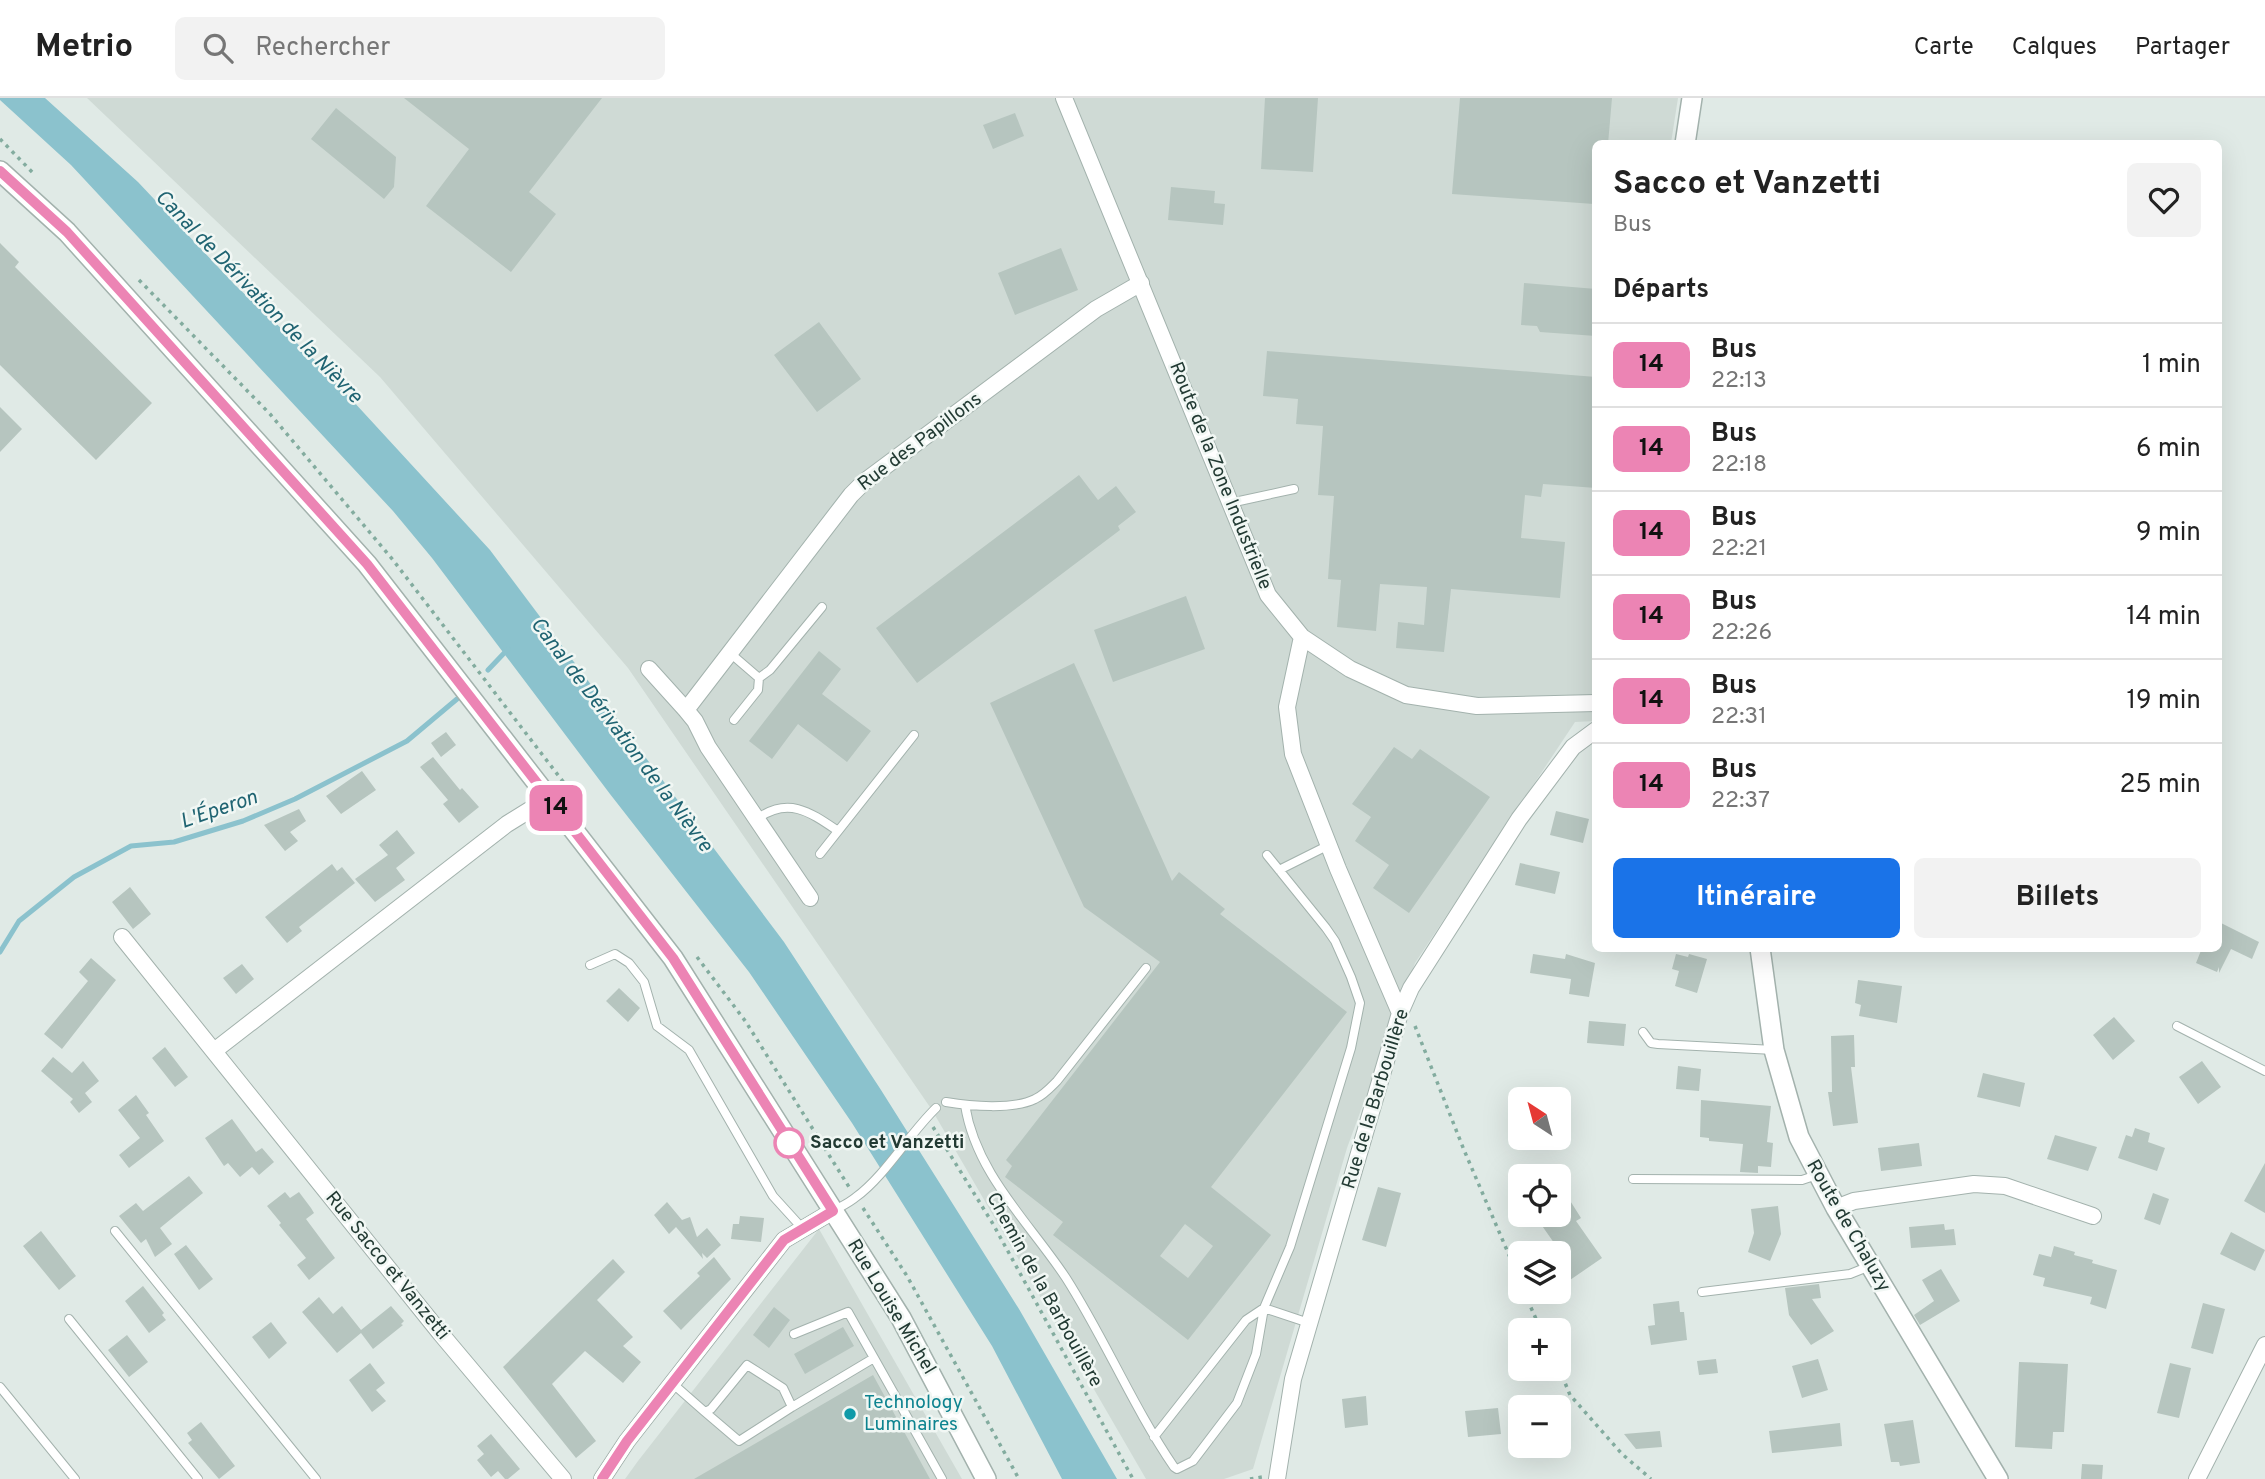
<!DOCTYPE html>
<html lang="fr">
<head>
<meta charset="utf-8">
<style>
  body { margin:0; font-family:Overpass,sans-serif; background:#f2f2f2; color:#222; height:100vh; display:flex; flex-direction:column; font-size:26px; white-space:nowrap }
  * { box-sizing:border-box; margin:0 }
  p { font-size:23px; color:#767676 }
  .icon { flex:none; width:38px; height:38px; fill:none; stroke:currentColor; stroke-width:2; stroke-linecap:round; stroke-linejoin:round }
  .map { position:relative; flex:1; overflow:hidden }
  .sheet { position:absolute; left:1592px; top:42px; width:630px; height:812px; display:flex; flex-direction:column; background:#fff; border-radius:10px; box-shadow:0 7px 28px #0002 }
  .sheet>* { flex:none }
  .badge { padding:0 14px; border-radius:10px; font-size:24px; line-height:46px }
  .needle { width:46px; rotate:324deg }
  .fabs { position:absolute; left:1508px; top:989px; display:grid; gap:14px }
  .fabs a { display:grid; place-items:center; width:63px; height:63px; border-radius:10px; background:#fff; box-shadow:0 7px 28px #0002; font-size:35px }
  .map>.badge { position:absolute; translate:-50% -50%; box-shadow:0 0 0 4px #fff }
  h2 { padding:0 21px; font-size:26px; line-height:63px }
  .round { display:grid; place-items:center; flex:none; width:74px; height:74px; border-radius:10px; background:#f2f2f2 }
  .summary { display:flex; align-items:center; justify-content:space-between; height:119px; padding:0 21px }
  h1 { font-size:33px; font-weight:700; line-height:52px }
  .button { display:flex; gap:14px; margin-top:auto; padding:14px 21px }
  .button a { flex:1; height:80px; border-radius:10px; background:#1a73e8; color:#fff; font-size:28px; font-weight:700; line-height:80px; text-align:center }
  .button a+a { background:#f2f2f2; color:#222 }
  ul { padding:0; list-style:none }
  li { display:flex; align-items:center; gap:21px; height:84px; padding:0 21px; border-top:2px solid #e0e0e0 }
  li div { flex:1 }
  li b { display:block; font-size:26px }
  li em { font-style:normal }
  li .badge { min-width:77px; font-weight:700; text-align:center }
  header { display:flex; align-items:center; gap:42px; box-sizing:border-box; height:98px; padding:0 35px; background:#fff; border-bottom:2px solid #e0e0e0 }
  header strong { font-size:33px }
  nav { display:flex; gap:38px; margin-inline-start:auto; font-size:24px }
  .search { width:490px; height:63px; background:#f2f2f2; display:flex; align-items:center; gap:18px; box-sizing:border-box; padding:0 24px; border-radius:10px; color:#767676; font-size:26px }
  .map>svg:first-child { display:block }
  .built { fill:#cfdad5 }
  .water { fill:#8bc2cd }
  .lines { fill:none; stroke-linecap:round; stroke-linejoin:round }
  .stream { stroke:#8bc2cd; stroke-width:5 }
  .building { fill:#b6c5bf; fill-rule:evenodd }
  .service-casing { stroke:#a3b2ad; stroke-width:10 }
  .minor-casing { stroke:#a3b2ad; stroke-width:18 }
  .tertiary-casing { stroke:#a3b2ad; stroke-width:22 }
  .path { stroke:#83ac9f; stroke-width:3.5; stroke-dasharray:3.5 5; stroke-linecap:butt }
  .service { stroke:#fff; stroke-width:8 }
  .minor { stroke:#fff; stroke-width:16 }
  .tertiary { stroke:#fff; stroke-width:19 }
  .line-casing { stroke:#fff; stroke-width:16 }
  .line { stroke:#ec84b4; stroke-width:10 }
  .stop-dot { fill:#fff; stroke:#ec84b4; stroke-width:3.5 }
  .culture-dot { fill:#0f9aa8; stroke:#f1f7f4; stroke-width:2.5 }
  .labels { text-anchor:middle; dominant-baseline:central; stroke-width:5; stroke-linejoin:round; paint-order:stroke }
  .street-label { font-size:19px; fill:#223a33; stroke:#f1f7f4 }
  .stop-label { font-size:19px; font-weight:bold; fill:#223a33; stroke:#f1f7f4; text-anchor:start }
  .culture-label { font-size:19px; fill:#0d838f; stroke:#f1f7f4; text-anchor:start }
  .water-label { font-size:21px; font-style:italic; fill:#206472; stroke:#f1f7f4 }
</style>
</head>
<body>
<header>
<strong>Metrio</strong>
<div class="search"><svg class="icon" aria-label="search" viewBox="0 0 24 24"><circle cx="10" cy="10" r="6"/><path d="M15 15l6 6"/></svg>Rechercher</div>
<nav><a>Carte</a><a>Calques</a><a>Partager</a></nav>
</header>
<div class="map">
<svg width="2265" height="1381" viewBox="0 0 2265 1381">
  <rect width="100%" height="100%" fill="#e0eae6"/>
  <path class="built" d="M87,0h1591l-7,45 -75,1v577l-21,1 -160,241 -68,185 -94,321 -29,10h-78l-214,-369 -304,-442 -248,-291z
    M819,1131l143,250h-337l13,-18z"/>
  <path class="water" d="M0,0h45l93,84 97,103 83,78 172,187 294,392 97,148 138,219 98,170h-55l-70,-133 -140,-223 -103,-151 -139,-178 -178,-236 -39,-47 -322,-346 -71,-65z"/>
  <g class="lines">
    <path class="stream" d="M488,572l20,-21
      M0,854l19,-31 55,-44 57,-31 43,-4 69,-21 52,-22 112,-58 50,-42"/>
  </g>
  <path class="building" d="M404,0h198l-73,94 27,22 -45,58 -85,-66 43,-57z
    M1265,0h53l-5,74 -52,-3z
    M1460,0h152l-4,46h-12l-2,60 -142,-10z
    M336,10l60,49 -2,30 -10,12 -73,-60z
    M1015,15l9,23 -31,13 -10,-24z
    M1171,89l44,4 -1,12 11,1 -2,21 -55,-5z
    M0,145l19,19 -4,5 137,136 -56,57 -96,-95z
    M1061,150l17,42 -63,25 -17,-42z
    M1524,185l72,6v47l-56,-4 -3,-6 -16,-1z
    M819,224l42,57 -44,33 -43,-57z
    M1267,253l329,26v111l-53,-4 -2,13 -16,-2 -4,43 44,4 -5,56 -109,-9 -7,63 -48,-4 2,-26 26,3 3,-38 -47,-3 -4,47 -39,-4 4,-47 -13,-1 6,-83 -16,-1 5,-69 -27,-2 2,-25 -35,-3z
    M0,309l22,22 -22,23z
    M1079,377l19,25 18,-14 20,26 -18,14 2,4 -203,153 -41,-55z
    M1186,498l19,53 -92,33 -19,-52z
    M819,553l22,18 -19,25 49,37 -24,31 -49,-38 -26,35 -23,-18z
    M1074,565l98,218 7,-9 46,37 -5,5 127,98 -136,175 60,48 -83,105 -135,-105 10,-13 -58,-45 7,-11 -6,-6 154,-198 -76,-55 -94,-204zM1185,1126l28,22 -25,32 -28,-22z
    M446,634l10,13 -15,12 -10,-14z
    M1394,649l18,12 8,-10 70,48 -81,116 -36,-25 16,-23 -34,-24 16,-24 -19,-13z
    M433,659l27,33 2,-2 17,19 -20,16 -16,-19 5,-4 -28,-33z
    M362,673l14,19 -35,24 -15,-18z
    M299,711l7,12 -16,11 8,9 -13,10 -21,-26z
    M1556,713l33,8 -6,24 -33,-8z
    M397,732l18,23 -19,15 9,12 -30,22 -20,-23 33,-24 -9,-10z
    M1520,765l40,9 -5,22 -40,-9z
    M332,766l5,7 5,-4 13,16 -56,44 3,4 -15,12 -22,-26z
    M130,789l21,27 -18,15 -21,-27z
    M2219,824l40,20 -7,17 -21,-10 -12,24v-6l-2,5 -21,-9 6,-15h17z
    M1533,856l32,5 1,-5 29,9 -6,34 -20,-3 2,-15 -41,-6z
    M1676,856l12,3 1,-3 18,5 -10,34 -22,-7 4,-15 -7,-2z
    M91,860l25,22 -54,69 -18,-15 44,-53 -9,-9z
    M242,866l12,15 -18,15 -13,-16z
    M1858,882l44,6 -5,37 -38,-7 2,-11 -6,-2z
    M619,890l21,20 -12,14 -22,-21z
    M2114,919l21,24 -22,19 -20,-25z
    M1589,923l37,3 -2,22 -37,-3z
    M1854,937l1,32h-4l7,56 -25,3 -5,-34h4l-1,-56z
    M165,949l23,30 -13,10 -23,-29z
    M53,959l19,16 11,-12 16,20 -14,12 7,9 -13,11 -9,-11 3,-3 -32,-28z
    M2202,963l19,26 -23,17 -19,-27z
    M1678,968l23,3 -2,22 -23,-2z
    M1983,975l42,10 -5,24 -43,-10z
    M136,997l13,18 -3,2 18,26 -35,27 -10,-13 21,-17 -22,-28z
    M1701,1002l70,6 -4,36 6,1 -2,24 -13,-1v7l-18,-1 3,-28 -34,-3v-3l-9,-1z
    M232,1021l24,33 6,-4 12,14 -15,13 -7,-8 -12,10 -12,-14 -4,3 -19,-28z
    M2135,1030l15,5 -2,9 17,6 -8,23 -39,-13 8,-23 6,2z
    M2055,1037l42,12 -9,24 -41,-12z
    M1919,1045l3,23 -41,5 -3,-23z
    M2265,1065v50l-21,-12z
    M189,1078l14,17 -43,35 12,16 -17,13 -9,-18 -5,4 -22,-27 17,-13 7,8z
    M1378,1089l23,6 -15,54 -24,-7z
    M285,1094l5,6 9,-6 12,16 3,5 -8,6 29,39 -26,22 -12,-15 9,-7 -27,-33 2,-2 -14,-17z
    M2153,1095l16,6 -9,26 -16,-6z
    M1569,1101l12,19 -5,3 26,37 -32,22 -11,-15v-15l-21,-30 8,-6h13v-9z
    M667,1104l15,18 8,-3 7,20 10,-9 14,17 -14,13 -5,-5 1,6 -27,-32 -7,7 -15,-19z
    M1778,1108l3,28 -11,27 -22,-9 6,-19 -3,-24z
    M740,1118l24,2 -3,24 -30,-3 2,-15h6z
    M1944,1126l1,6 9,-1 2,16 -45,3 -2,-21z
    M41,1133l35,45 -17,14 -36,-44z
    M2231,1134l34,18 -10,21 -35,-17z
    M186,1147l27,34 -14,11 -25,-36z
    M2054,1148l21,6 -1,3 19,5 -1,3 25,7 -11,39 -16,-5 2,-7 -49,-11 2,-8 -12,-3 6,-21 12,3z
    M714,1159l17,22 -50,51 -18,-19 37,-35 -3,-3z
    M613,1161l12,13 -28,28 36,37 -10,9 18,16 -18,21 -38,-32 -33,33 44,57 -20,17 -73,-91z
    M1941,1171l19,32 -40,24 -6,-10 20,-14 -12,-21z
    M1819,1186l2,14 -9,1 22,32 -23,14 -22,-30 -4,-27z
    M143,1188l21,27 -2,2 4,5 -17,13 -24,-32z
    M319,1199l14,17 9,-8 19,24 30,-24 13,15 -3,3 2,1 -30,24 -12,-16 -24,20 -35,-41z
    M1679,1203l1,11h4l3,28 -36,5 -3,-19 7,-1 -2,-21z
    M2203,1205l22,6 -12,45 -22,-6z
    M774,1209l16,13 -21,28 -16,-13z
    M271,1224l16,21 -18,16 -17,-22z
    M843,1229l11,19 -49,28 -11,-20z
    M127,1237l21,27 -19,15 -21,-27z
    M1716,1261l2,14 -19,2 -2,-14z
    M1818,1261l10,31 -26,8 -10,-32z
    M2019,1264l49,2 -4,68h-11l-1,17 -37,-2z
    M370,1265l15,20 -9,7 10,11 -14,11 -23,-32z
    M2170,1265l21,5 -12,50 -22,-5z
    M873,1277l57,104h-236l45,-26z
    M1366,1298l2,29 -23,3 -3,-29z
    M1498,1310l3,26 -33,3 -3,-26z
    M1913,1322l7,43 -20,3 -1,-4h-8l-7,-38z
    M201,1324l34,44 -16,13 -31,-36 4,-3 -5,-7z
    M1840,1325l2,23 -70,7 -3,-22z
    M1660,1333l2,16 -26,2 -12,-15z
    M491,1336l29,35 -12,10h-3l-7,-8 -7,6 -14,-17 7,-6 -7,-8z
    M2082,1366l21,1 -1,14h-21z"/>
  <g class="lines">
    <defs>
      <path id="service" d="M1230,405l64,-14
        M730,555l29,25
        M734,622l24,-30 1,-12 11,-8 52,-63
        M757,721c31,-23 53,-7 81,12
        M820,756l94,-119
        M1279,772l50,-25
        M590,867l25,-11 14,9 15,19 13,44 32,24 84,146 30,33
        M2177,928l88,45
        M1643,934l8,11 7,1 116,6
        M946,1004c24,4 67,8 89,-3 9,-4 15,-11 22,-18l89,-113
        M965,1007c11,69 64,117 101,173 39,61 67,129 108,189l3,2 16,-8 44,-58 19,-49 8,-46 26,-61 61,-199 9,-45 -9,-26 -16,-36 -9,-13 -59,-73
        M1633,1081l169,1 15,-5
        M833,1113c7,-4 16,-8 23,-14 29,-21 53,-63 80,-89
        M115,1133l201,248
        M1702,1194l148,-18 20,-8
        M69,1221l129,160
        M794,1236l54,-22 26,46
        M672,1285l33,29 6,-3 36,-44 36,23 9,19 82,-49 68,121
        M0,1289l75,92
        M705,1314l34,29 53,-34
        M1154,1339l92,-117 18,-12 45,15"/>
      <path id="minor" d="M1064,0l204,497 34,42 48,32 56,26 71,11 119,-3
        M1302,539l-15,70 6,47 45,115 62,144
        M649,571l37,41 9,11 13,26 102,151
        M686,612l165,-215 13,-13 232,-173 45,-26
        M122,839l319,397 122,145
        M214,953l293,-227 42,-26
        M1836,1110l18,-7 120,-17 31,2 88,30
        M602,1381l25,-38 157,-201 49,-29
        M1277,1381l16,-100 107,-366 11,-25 108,-169 54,-72 23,-17
        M2197,1381l68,-134"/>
      <path id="tertiary" d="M1685,46l7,-46
        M0,73l67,61 300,332 306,394 228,360 85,161
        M1760,850l14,102 25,87 37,71 162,271"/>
    </defs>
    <use href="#service" class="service-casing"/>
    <use href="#minor" class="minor-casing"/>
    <use href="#tertiary" class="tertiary-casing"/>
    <path class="path" d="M0,41l35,36
      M139,182l131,134 123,146 191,249
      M697,859l49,65 103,165
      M1415,928l49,124 57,133
      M933,1029l60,97 140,255
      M863,1110l44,68 112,203
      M1524,1194l17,38
      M1559,1270l11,27 52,59 29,25
      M1250,1381l12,-2"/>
    <use href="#service" class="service"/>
    <use href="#minor" class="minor"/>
    <use href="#tertiary" class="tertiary"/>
  </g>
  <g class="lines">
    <defs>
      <path id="line" d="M0,73l67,61 300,332 306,394 160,253 -49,29 -157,201 -25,38"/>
    </defs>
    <use href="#line" class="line-casing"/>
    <use href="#line" class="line"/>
  </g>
  <circle class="stop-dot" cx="789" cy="1045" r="14"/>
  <circle class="culture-dot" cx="850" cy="1316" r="7"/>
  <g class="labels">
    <g class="street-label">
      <text transform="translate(920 344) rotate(-37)">Rue des Papillons</text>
      <text transform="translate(1220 378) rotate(68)">Route de la Zone Industrielle</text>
      <text transform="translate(1376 1001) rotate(-73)">Rue de la Barbouillère</text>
      <text transform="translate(1848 1128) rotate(60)">Route de Chaluzy</text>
      <text transform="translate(387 1168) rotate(51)">Rue Sacco et Vanzetti</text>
      <text transform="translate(1044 1192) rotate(61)">Chemin de la Barbouillère</text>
      <text transform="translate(891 1209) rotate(59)">Rue Louise Michel</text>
    </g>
    <g class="stop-label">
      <text x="810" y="1045">Sacco et Vanzetti</text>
    </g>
    <g class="culture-label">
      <text x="864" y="1305">Technology<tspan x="864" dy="22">Luminaires</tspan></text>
    </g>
    <g class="water-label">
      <text transform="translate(258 199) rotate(46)">Canal de Dérivation de la Nièvre</text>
      <text transform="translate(621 637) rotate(53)">Canal de Dérivation de la Nièvre</text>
      <text transform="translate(219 712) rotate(-19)">L'Éperon</text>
    </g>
  </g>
</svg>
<div class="fabs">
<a><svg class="needle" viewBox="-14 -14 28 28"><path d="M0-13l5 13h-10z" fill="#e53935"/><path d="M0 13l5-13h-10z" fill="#767676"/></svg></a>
<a><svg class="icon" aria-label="locate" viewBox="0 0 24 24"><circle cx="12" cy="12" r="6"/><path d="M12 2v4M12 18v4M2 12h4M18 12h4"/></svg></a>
<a><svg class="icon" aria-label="layers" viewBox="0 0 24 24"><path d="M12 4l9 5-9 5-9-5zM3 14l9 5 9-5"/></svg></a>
<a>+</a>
<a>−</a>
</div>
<b class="badge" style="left:556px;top:710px;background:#ec84b4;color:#111">14</b>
<section class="sheet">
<div class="summary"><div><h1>Sacco et Vanzetti</h1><p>Bus</p></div><a class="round"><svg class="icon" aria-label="heart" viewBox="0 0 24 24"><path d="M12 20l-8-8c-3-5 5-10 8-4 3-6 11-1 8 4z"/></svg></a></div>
<h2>Départs</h2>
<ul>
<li><span class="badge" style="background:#ec84b4;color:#111">14</span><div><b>Bus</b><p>22:13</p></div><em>1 min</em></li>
<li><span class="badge" style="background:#ec84b4;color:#111">14</span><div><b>Bus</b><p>22:18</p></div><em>6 min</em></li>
<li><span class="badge" style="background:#ec84b4;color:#111">14</span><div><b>Bus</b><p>22:21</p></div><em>9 min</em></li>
<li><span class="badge" style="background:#ec84b4;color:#111">14</span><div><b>Bus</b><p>22:26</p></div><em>14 min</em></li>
<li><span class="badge" style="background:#ec84b4;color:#111">14</span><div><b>Bus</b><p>22:31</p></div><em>19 min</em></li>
<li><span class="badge" style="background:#ec84b4;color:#111">14</span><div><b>Bus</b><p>22:37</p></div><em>25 min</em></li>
</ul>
<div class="button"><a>Itinéraire</a><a>Billets</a></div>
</section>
</div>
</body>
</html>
